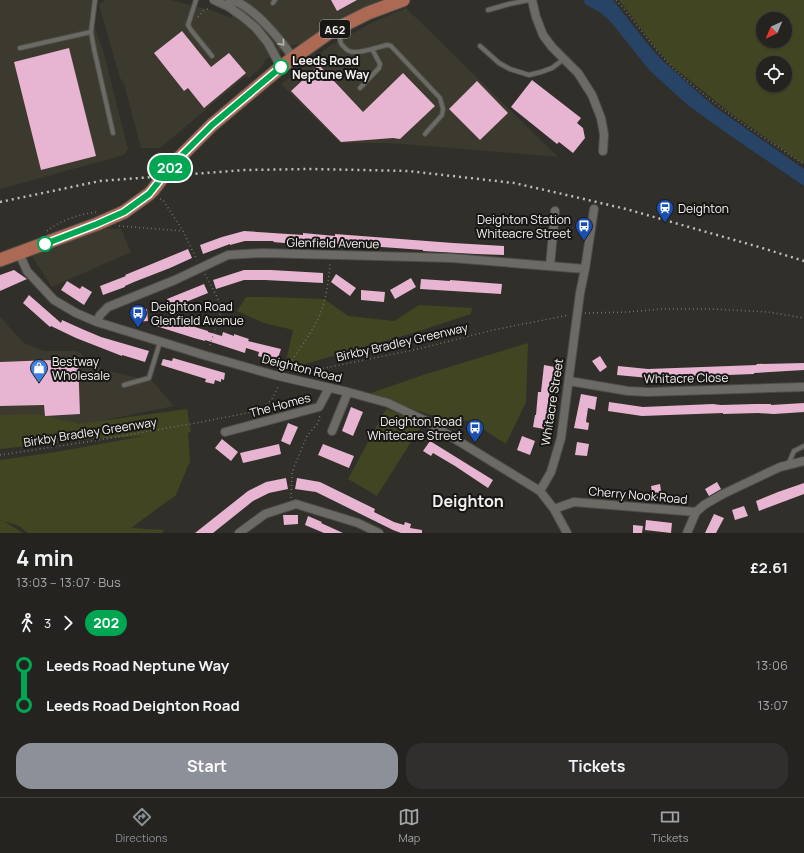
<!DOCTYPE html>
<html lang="en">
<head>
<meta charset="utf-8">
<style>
  body { margin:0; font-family:Manrope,sans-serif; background:#302f2d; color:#f1f3f6; height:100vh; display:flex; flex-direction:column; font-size:15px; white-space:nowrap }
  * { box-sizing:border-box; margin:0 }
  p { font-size:13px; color:#a3a4a5 }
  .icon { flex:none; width:22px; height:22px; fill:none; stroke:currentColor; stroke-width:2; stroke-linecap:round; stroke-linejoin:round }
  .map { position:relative; height:533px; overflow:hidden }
  .sheet { display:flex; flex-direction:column; background:#242320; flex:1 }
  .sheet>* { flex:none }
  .badge { padding:0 8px; border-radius:13px; font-size:14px; line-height:26px }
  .needle { width:26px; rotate:224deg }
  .tools { position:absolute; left:756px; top:12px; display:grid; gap:8px }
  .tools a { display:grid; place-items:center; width:36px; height:36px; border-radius:50%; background:#242320; box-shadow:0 1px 3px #0004,0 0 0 1px #41403e; font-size:20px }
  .map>.badge { position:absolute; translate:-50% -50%; box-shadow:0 0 0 2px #fff }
  .legs { display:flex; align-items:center; gap:6px; height:44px; padding:0 16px; font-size:13px }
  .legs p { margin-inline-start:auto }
  .headline { display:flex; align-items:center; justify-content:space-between; height:68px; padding:0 16px }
  h1 { font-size:22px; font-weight:700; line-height:30px }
  .action { display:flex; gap:8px; margin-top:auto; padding:8px 16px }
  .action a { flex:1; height:46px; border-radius:16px; background:#8c9099; color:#fff; font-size:16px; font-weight:700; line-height:46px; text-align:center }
  .action a+a { background:#302f2d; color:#f1f3f6 }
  ul { padding:0 16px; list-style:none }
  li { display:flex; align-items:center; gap:14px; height:40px; font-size:15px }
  li i { display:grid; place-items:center; width:6px; height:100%; margin:0 5px; background:currentColor }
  li i::after { content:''; width:10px; height:10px; margin:-5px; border:3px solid; border-radius:50%; background:#242320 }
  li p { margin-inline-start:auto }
  li:first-child i { background:linear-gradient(#0000 50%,currentColor 0) }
  li:last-child i { background:linear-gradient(currentColor 50%,#0000 0) }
  .tabs { display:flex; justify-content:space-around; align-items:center; height:56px; border-top:1px solid #41403e; background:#242320; font-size:11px; color:#a3a4a5 }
  .tabs a { display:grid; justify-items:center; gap:2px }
  .tabs .current { color:#8c9099 }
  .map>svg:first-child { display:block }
  .built { fill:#3c392e }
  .green { fill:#424522; fill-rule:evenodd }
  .water { fill:#274366 }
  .building { fill:#e7b4d1 }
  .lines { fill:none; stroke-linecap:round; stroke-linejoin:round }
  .lane-casing { stroke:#4d4c48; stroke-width:6 }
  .street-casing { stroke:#4d4c48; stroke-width:10 }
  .primary-casing { stroke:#4d4c48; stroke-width:15 }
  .path { stroke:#73726d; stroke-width:1.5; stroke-dasharray:1 3; stroke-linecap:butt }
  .lane { stroke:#6c6a64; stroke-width:4 }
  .street { stroke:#6c6a64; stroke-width:8 }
  .primary { stroke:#ac6a55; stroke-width:13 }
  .rail { stroke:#bebdb9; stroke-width:2.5; stroke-dasharray:2 4; stroke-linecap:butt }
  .primary-bridge-casing { stroke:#4d4c48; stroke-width:15; stroke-linecap:butt }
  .primary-bridge { stroke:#ac6a55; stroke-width:13 }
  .oneway { stroke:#b6b5b0 }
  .line-1-casing { stroke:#fff; stroke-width:9 }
  .line-1 { stroke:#00a651; stroke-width:6 }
  .stop-1-dot { fill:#fff; stroke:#00a651; stroke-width:2 }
  .labels { text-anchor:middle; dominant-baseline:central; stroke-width:4; stroke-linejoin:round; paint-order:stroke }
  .shield { fill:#181715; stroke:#b1b0ad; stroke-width:1 }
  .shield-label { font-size:11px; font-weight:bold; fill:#f3f2ee }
  .stop-label { font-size:12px; font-weight:bold; fill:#f3f2ee; stroke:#181715; text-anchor:start }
  .poi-label { font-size:12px; fill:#f3f2ee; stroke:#181715; text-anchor:start }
  .street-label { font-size:12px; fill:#f3f2ee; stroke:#181715 }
  .district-label { font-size:16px; font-weight:bold; fill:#f3f2ee; stroke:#181715 }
</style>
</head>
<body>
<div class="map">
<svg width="804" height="533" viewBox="0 0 804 533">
  <rect width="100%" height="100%" fill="#302f2a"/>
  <path class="built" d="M0,0h98l-4,26 9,24 25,99 -4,6 -124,34z
    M105,0h65l41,10 20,8 9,-16 -5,-2h147l-81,44 -9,1 -27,15 -3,7 -6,5 -7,6 -3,-2 -86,72h-19l-17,-64 -4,-6 -21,-73z
    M406,8l152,149 -167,-14h-51l-59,-59 50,-39 42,-23z
    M100,228l21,1 10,23 -79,35 -21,-32z
    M0,317l24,26 20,8h31l6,2 6,7 17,10 48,11 22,25 -93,19 -81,-5z"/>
  <path class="green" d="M619,0h185v164l-75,-52 -58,-47 -15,-17zM763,19h22v22h-22zM763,63h22v22h-22z
    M246,297h24l54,2 24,17 46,5 25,-16 53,3 -1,6 -58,19 -129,37 9,-40 -29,-7 -27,-12z
    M528,343l-2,59 -20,42 -36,-23 -30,-3 -72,-24 58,-20z
    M187,409l4,23 -3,1 2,28 -14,34 -45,33 33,2 -2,3h-134l-9,-7 -15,-5 19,12h-23v-12l1,-1h-1v-60l56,-8 88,-16 -50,3 -94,10v-34l37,-1 42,10z
    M386,409c13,4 24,10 35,17l-44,70 -29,-17z"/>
  <path class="water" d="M584,0h29l37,47 12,13 31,28 22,19 89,62v17l-79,-54 -36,-26 -39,-35 -40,-50 -9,-8 -16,-9z"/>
  <path class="building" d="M331,0h26l-20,11z
    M182,31l29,36 18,-14 17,20 -42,35 -16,-20 -4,3 -30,-38z
    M69,48l27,108 -55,14 -27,-108z
    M319,65l44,47 40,-39 32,33 -35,33 -7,-1 -52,4 -50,-51z
    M532,80l49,38 -4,5 6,5 2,10 -12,15 -14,-11 -2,2 -46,-37z
    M477,81l31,32 -28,27 -31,-31z
    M244,231l59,4v-2l32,3v-2l118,9 51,3v9l-28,-1 -53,-3v-1l-97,-7v1l-42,-1 -11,-1 1,-1h-29l-15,4v-1l-27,10 -3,-9 22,-8z
    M188,249l4,9 -22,10 -36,14 -9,4v1l-22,8 -3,-9 26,-10 -1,-1z
    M14,270l13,9 -27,12v-16z
    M244,270h27l52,3v10l-58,-3h-21l-28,9 -3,-9z
    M336,274l20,14 -6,8 -19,-14z
    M411,278l5,9 -21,12 -5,-9z
    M421,279l29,2v-1l52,4 -1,10 -81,-5z
    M67,281l13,8 2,-3 10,6 -8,13 -23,-15z
    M204,284l4,9 -37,15 -4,-9z
    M361,290l24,2 -1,10 -23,-2z
    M29,295l32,28 1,-3 20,9 19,8 48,14 -4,11 -23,-7v1l-46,-18 -25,-12 -1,1 -27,-24z
    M147,309l1,12 -13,1 -1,-12z
    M159,316l49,15v1l14,4 1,-4 11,4v-2l15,5 -1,2 33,8 -3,9 -3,-1 -1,4 -16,-5 1,-4 -13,-4 -1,5 -40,-13v1l-11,-3 -38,-12z
    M600,356l7,11 -7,5 -8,-11z
    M173,358l52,15 -1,7 -3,-1v3l-6,-2 -1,4 -9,-2 1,-3 -45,-14 2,-6 9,2z
    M78,359l2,55 -35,2 -1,-11 -44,1v-44z
    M804,363v7l-50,3v1l-105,4 -32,-3 1,-9 30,3 109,-4 -1,-1z
    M544,365l11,2 -2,17h-2l-7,45 -11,-2 2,-12h1l2,-23h3z
    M581,394l16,3 -2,13 -7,-2 -2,14 3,1 -1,7 -14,-2z
    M609,402l34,5 70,-3 8,1 34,-1h16v1l33,-2v9l-30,2 -16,-1 -35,1v-1l-81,3 -34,-5z
    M351,407l12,5 -10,24 -11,-5z
    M288,423l10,4 -8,18 -9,-4z
    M522,436l13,5 -5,14 -13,-5z
    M222,439l16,13 -7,9 -16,-13z
    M430,441l63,39 -5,8 -33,-22 -22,-13 -2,3 -8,-5z
    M577,442l12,2 -2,12 -12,-1z
    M279,444l2,10 -38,9 -3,-10z
    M323,444l31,12 -5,12 -31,-13z
    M286,478l2,11 -19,4 -16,8 -40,32h-18l53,-42 18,-9z
    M297,478l23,4 55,27 -1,3 20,10 10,3 1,-3 6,2 -1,4 12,2v3h-21l-8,-3 -77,-38 -21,-3z
    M717,482l4,7 -12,7 -4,-7z
    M804,483v11l-45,17 -3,-10 22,-9z
    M660,484l2,14 -9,1 -2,-13z
    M744,506l4,10 -13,4 -3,-10z
    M714,514l10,4 -8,15h-11z
    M283,515h15v9l-14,1z
    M308,516l14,6 -1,1 22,10h-19l-19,-8z
    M646,520l26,3 -1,10 -26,-3z
    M633,525l10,1 -1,7h-9z"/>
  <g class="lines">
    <defs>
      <path id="lane" d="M95,0l-4,32 3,17 19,84
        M196,0l-8,25 3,5 21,26
        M273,3l2,-3
        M488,10l21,-6 20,-4
        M342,29c-2,7 -4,13 2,18 1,1 4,4 5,4 8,4 29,-4 38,-6l4,1 49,52 3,11 -1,6 -17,19
        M480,46l19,17 11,6 19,6 12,-3 11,-4 12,-9
        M20,48l71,-16
        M360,88l19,-20 1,-4 -8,-15
        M124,385l25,-7 11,-36
        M788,465l6,-14 10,-5"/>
      <path id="street" d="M214,0l15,7 14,10 13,11 12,15 13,24
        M230,0c3,1 8,2 11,4 18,10 41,37 52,54
        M532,0l4,17 7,18 9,12 26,26 14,22 9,23 3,16 -1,17
        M19,253l8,18 27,29 22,13 21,9 110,34 67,19 74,17 40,11 36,17 116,71 14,18 13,24
        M550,266l5,-55
        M97,322l3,-7 8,-8 67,-27 53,-25 34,-2 190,5 133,11
        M569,381l59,10 20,1 156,-5
        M332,431l16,-39
        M225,432l94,-25 10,-19
        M540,491l11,-19 10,-34 19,-145 5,-24 9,-60
        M554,509l20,-7 122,10 8,-7 19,-11 57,-27 24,-6
        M239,533l26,-19 31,-10 62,19 21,10
        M687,533l9,-21"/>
      <path id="primary" d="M172,165l40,-40 69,-58 12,-9 37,-26 38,-19 35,-13
        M0,260l97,-36 27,-12 25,-18 4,-4"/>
    </defs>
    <use href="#lane" class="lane-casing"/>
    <use href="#street" class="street-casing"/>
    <use href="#primary" class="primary-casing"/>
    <path class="path" d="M616,0c20,22 36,47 57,68 40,37 86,67 131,96
      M198,17l5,-6 7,-3
      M160,199l3,1 20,31 14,29
      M119,226l64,5
      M47,231c14,-11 33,-17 50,-19
      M205,274l10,19 7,15 -13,40
      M585,313l43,-1 33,-3h50l57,3 36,6
      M285,370c12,-18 30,-40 37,-61 5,-15 7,-31 8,-46
      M295,371l25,-2 103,-21 70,-18 76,-15
      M0,455l99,-15 97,-17 56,-11 11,-4 9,-9 7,-14
      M291,498l1,-26 15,-36 11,-13 2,-8"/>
    <use href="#lane" class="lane"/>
    <use href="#street" class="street"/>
    <use href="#primary" class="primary"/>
    <path class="rail" d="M0,202l100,-21 92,-7 53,-4 66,-1 97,2 106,12 57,13 55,13 133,38 45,14"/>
    <defs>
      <path id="primary-bridge" d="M153,190l19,-25"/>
    </defs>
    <use href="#primary-bridge" class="primary-bridge-casing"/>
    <use href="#primary-bridge" class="primary-bridge"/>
  </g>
  <defs><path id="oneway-chevron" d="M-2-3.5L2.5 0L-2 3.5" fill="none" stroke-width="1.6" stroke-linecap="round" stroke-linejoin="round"/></defs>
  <use class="oneway" href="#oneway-chevron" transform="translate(282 43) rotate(49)"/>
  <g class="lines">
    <defs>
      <path id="line-1" d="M45,244l52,-20 27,-12 25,-18 23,-29 40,-40 69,-58"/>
    </defs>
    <use href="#line-1" class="line-1-casing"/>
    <use href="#line-1" class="line-1"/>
  </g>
  <defs>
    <symbol id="station-pin" viewBox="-11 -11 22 30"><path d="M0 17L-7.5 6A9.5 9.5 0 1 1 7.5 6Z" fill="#1a4fb4" stroke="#181715"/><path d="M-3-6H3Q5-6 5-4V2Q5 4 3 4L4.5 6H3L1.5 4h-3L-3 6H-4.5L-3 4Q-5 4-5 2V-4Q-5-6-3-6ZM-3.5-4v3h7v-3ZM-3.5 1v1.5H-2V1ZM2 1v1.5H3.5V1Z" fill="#fff"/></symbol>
    <symbol id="bus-pin" viewBox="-11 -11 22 30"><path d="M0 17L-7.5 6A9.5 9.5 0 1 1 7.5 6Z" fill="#1a4fb4" stroke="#181715"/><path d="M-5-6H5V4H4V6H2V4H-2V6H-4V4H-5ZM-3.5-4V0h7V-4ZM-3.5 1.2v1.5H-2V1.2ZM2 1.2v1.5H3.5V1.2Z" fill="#fff"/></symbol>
    <symbol id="shop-pin" viewBox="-11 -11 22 30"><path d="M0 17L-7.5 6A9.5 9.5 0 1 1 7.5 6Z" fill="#3f7fe0" stroke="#181715"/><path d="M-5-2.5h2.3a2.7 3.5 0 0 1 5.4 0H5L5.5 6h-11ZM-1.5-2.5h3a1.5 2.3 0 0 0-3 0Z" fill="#fff"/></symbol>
  </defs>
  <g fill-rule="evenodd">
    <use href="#station-pin" x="655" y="198" width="20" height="27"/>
    <use href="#bus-pin" x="574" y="216" width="20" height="27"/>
    <use href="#bus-pin" x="128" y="303" width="20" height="27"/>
    <use href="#shop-pin" x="29" y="358" width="20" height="27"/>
    <use href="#bus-pin" x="465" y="418" width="20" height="27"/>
  </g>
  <g class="stop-1-dot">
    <circle cx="281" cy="67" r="7"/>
    <circle cx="45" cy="244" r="7"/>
  </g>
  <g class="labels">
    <rect class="shield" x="320" y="20" width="30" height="18" rx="3"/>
    <g class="shield-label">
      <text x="335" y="29">A62</text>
    </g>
    <g class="stop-label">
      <text x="292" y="60">Leeds Road<tspan x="292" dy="14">Neptune Way</tspan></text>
    </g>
    <g class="poi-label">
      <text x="678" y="208">Deighton</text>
      <text x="571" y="219" text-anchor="end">Deighton Station<tspan x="571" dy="14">Whiteacre Street</tspan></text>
      <text x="151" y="306">Deighton Road<tspan x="151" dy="14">Glenfield Avenue</tspan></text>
      <text x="52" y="361">Bestway<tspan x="52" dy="14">Wholesale</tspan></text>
      <text x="462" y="421" text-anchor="end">Deighton Road<tspan x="462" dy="14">Whitecare Street</tspan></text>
    </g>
    <g class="street-label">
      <text transform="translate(333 243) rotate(1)">Glenfield Avenue</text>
      <text transform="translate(402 342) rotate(-13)">Birkby Bradley Greenway</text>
      <text transform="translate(302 368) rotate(14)">Deighton Road</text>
      <text transform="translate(686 378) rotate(-1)">Whitacre Close</text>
      <text transform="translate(552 402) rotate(-81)">Whitacre Street</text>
      <text transform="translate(280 405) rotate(-15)">The Homes</text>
      <text transform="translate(90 432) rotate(-9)">Birkby Bradley Greenway</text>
      <text transform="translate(638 495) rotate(5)">Cherry Nook Road</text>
    </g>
    <g class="district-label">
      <text x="468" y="501">Deighton</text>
    </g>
  </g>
</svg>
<div class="tools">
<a><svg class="needle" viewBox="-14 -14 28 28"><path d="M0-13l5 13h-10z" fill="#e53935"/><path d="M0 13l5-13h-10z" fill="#a3a4a5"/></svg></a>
<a><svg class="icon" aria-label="locate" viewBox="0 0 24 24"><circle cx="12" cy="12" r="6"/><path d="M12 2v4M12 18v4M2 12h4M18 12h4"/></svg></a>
</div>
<b class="badge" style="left:170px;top:168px;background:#00a651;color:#fff">202</b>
</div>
<section class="sheet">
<div class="headline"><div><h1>4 min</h1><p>13:03 – 13:07 · Bus</p></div><b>£2.61</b></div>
<div class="legs"><svg class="icon" aria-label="walk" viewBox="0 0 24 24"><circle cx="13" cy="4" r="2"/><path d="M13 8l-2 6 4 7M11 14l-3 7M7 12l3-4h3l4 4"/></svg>3<svg class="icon" aria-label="forward" viewBox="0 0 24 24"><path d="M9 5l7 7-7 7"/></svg><b class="badge" style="background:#00a651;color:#fff">202</b></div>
<ul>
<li><i style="color:#00a651"></i><b>Leeds Road Neptune Way</b><p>13:06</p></li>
<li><i style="color:#00a651"></i><b>Leeds Road Deighton Road</b><p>13:07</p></li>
</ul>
<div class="action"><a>Start</a><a>Tickets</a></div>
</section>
<nav class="tabs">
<a class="current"><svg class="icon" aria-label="directions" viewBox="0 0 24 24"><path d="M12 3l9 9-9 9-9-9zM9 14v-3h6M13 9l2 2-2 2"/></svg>Directions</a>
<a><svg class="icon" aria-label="map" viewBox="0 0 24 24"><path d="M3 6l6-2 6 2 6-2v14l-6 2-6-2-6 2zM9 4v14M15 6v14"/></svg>Map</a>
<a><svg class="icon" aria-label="tickets" viewBox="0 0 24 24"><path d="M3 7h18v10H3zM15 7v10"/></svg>Tickets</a>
</nav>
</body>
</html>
